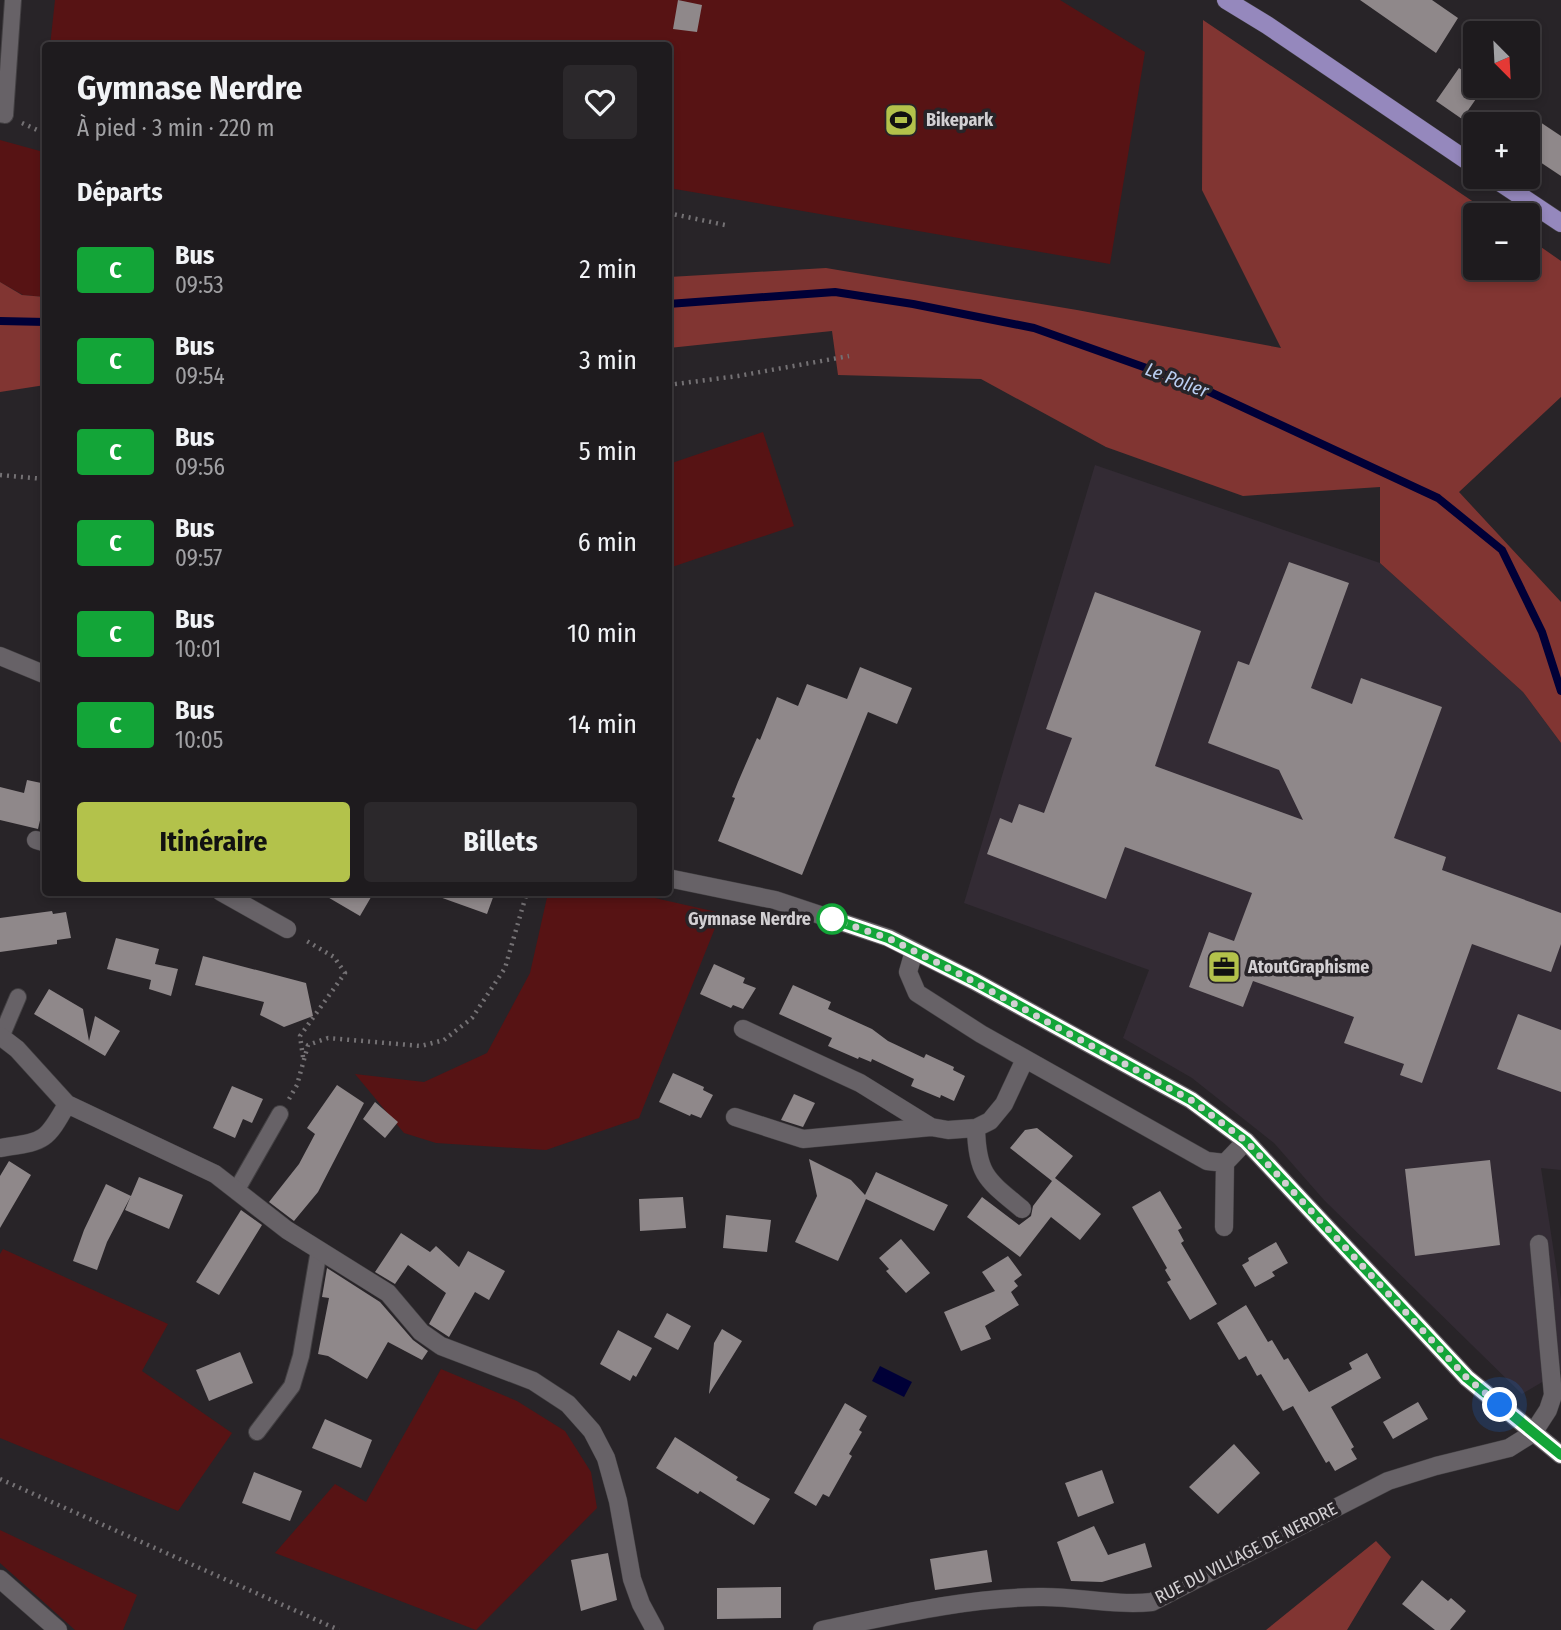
<!DOCTYPE html>
<html lang="fr">
<head>
<meta charset="utf-8">
<style>
  body { margin:0; font-family:"Fira Sans Condensed",sans-serif; background:#2b282b; color:#f1f3f6; height:100vh; display:flex; flex-direction:column; font-size:26px; white-space:nowrap }
  * { box-sizing:border-box; margin:0 }
  p { font-size:23px; color:#a1a1a4 }
  .icon { flex:none; width:38px; height:38px; fill:none; stroke:currentColor; stroke-width:2; stroke-linecap:round; stroke-linejoin:round }
  .map { position:relative; flex:1; overflow:hidden }
  .sheet { position:absolute; left:42px; top:42px; width:630px; height:854px; display:flex; flex-direction:column; background:#1e1b1e; border-radius:7px; box-shadow:0 4px 10px #0003,0 0 0 2px #3c393c }
  .sheet>* { flex:none }
  .badge { padding:0 14px; border-radius:5px; font-size:24px; line-height:46px }
  .needle { width:46px; rotate:156deg }
  .buttons { position:absolute; left:1463px; top:21px; display:grid; gap:14px }
  .buttons a { display:grid; place-items:center; width:77px; height:77px; border-radius:7px; background:#1e1b1e; box-shadow:0 4px 10px #0003,0 0 0 2px #3c393c; font-size:35px }
  .you { position:absolute; width:35px; height:35px; margin:-18px; border:5px solid #fff; border-radius:50%; background:#1a73e8; box-shadow:0 0 0 10px #1a73e833 }
  .map>.badge { position:absolute; translate:-50% -50%; box-shadow:0 0 0 4px #fff }
  h2 { padding:0 35px; font-size:26px; line-height:63px }
  .round { display:grid; place-items:center; flex:none; width:74px; height:74px; border-radius:7px; background:#2b282b }
  .head { display:flex; align-items:center; justify-content:space-between; height:119px; padding:0 35px }
  h1 { font-size:33px; font-weight:700; line-height:52px }
  .cta { display:flex; gap:14px; margin-top:auto; padding:14px 35px }
  .cta a { flex:1; height:80px; border-radius:7px; background:#b3c24b; color:#111; font-size:28px; font-weight:700; line-height:80px; text-align:center }
  .cta a+a { background:#2b282b; color:#f1f3f6 }
  ul { padding:0; list-style:none }
  li { display:flex; align-items:center; gap:21px; height:91px; padding:0 35px }
  li div { flex:1 }
  li b { display:block; font-size:26px }
  li em { font-style:normal }
  li .badge { min-width:77px; font-weight:700; text-align:center }
  .map>svg:first-child { display:block }
  .built { fill:#332b34 }
  .green { fill:#571314 }
  .forest { fill:#813532 }
  .water { fill:#000037 }
  .lines { fill:none; stroke-linecap:round; stroke-linejoin:round }
  .stream { stroke:#000037; stroke-width:8 }
  .building { fill:#8f888a }
  .service-casing { stroke:#434043; stroke-width:18 }
  .minor-casing { stroke:#434043; stroke-width:19 }
  .tertiary-casing { stroke:#434043; stroke-width:19 }
  .primary-casing { stroke:#434043; stroke-width:19 }
  .path { stroke:#747174; stroke-width:4.5; stroke-dasharray:2 5; stroke-linecap:butt }
  .service { stroke:#676267; stroke-width:16 }
  .minor { stroke:#676267; stroke-width:18 }
  .tertiary { stroke:#676267; stroke-width:18 }
  .primary { stroke:#9588bd; stroke-width:18 }
  .line-casing { stroke:#fff; stroke-width:16 }
  .line { stroke:#13a538; stroke-width:10 }
  .walk { stroke:#d3d0d3; stroke-width:7; stroke-dasharray:0 12.6 }
  .stop-dot { fill:#fff; stroke:#13a538; stroke-width:3.5 }
  .labels { text-anchor:middle; dominant-baseline:central; stroke-width:7; stroke-linejoin:round; paint-order:stroke }
  .poi-label { font-size:18px; font-weight:bold; fill:#d3d0d3; stroke:#282428; text-anchor:start }
  .stop-label { font-size:18px; font-weight:bold; fill:#d3d0d3; stroke:#282428; text-anchor:end }
  .street-label { font-size:18px; fill:#d3d0d3; stroke:#282428 }
  .water-label { font-size:19px; font-style:italic; fill:#bacef1; stroke:#282428 }
</style>
</head>
<body>
<div class="map">
<svg width="1561" height="1630" viewBox="0 0 1561 1630">
  <rect width="100%" height="100%" fill="#282428"/>
  <path class="built" d="M1095,465l285,98 143,129 38,51v427l-20,-2 20,131v72l-39,23 -198,-194 -50,-57 -82,-65 -69,-40 26,-68 -185,-67z"/>
  <path class="green" d="M55,0h1005l85,52 -35,212 -441,-76 -1,-142h-618z
    M45,90v207l-22,-2 -23,-13v-142l40,11z
    M763,432l31,94 -125,42v-104z
    M616,892l30,4 75,17 -82,205 -93,32 -110,-7 -32,-10 -49,-59 69,8 63,-29 43,-80 18,-80z
    M3,1249l165,75 -26,47 90,62 -54,78 -178,-73v-184z
    M441,1369l76,32 48,30 26,41 6,36 -121,122 -201,-77 60,-69 31,18z
    M0,1530l137,65 -14,35h-48l-75,-67z"/>
  <path class="forest" d="M1203,20l290,195h-18v53h53v-30l33,23v136l-102,95 102,110v141l-38,-51 -143,-129v-76l-137,9 -137,-49 -125,-68 -143,-4 -6,-44 -163,17v-71l157,-9 251,42 204,38 -79,-158z
    M0,282l22,13 23,2v88l-45,7z
    M1376,1541l15,16 -44,73h-81z"/>
  <path class="water" d="M880,1366l32,16 -8,15 -32,-16z"/>
  <g class="lines">
    <path class="stream" d="M668,304l167,-12 78,12 121,24 163,58 241,112 64,52 40,82 19,59
      M0,321l46,1"/>
  </g>
  <path class="building" d="M678,0l24,5 -5,27 -24,-3z
    M1360,0h72l26,18 -22,35z
    M1459,68l16,11v7h10l-23,33 -26,-18z
    M1528,114l33,22v40l-33,-22z
    M1289,562l60,21 -38,105 41,16 9,-26 81,29 -48,131 52,19 -4,13 119,43v31l-10,28 -79,-28 -50,139 -22,-8 4,-11 -60,-21 10,-26 -101,-36 -10,26 -54,-20 20,-55 25,9 18,-48 -127,-46 -19,52 -119,-45 13,-36 12,5 7,-19 25,9 28,-75 -26,-9 49,-137 106,39 -46,135 148,54 -24,-50 -71,-27 30,-82 11,4z
    M860,667l52,21 -15,36 -29,-12 -66,163 -84,-34 17,-43 -3,-1 6,-15 19,-44 3,2 17,-43 21,9 9,-22 40,15z
    M27,780l19,4v33l-5,-1 -3,13 -38,-9v-33l24,6z
    M319,892h55l-14,24z
    M434,892h61l-8,22 -53,-19z
    M52,911l1,3 13,-2 5,26 -14,2v4l-57,8v-34z
    M116,938l43,11 -4,15 23,5 -7,27 -22,-7 2,-9 -44,-11z
    M203,956l103,27 7,33 -29,11 -24,-12 4,-13 -69,-17z
    M714,964l31,14 -2,5 13,5 -13,21 -10,-4 -2,3 -31,-14z
    M793,985l38,17 -3,7 44,20 16,12 36,17 2,-4 28,13 -1,3 12,6 -11,25 -13,-6 -1,3 -29,-12 3,-7 -42,-20 -1,3 -12,-5 -1,2 -30,-13 4,-8 -53,-24z
    M49,989l34,20 6,32 6,-25 25,15 -15,25 -71,-42z
    M1518,1014l43,16v62l-64,-23z
    M673,1073l31,14 -1,3 10,5 -12,23 -10,-4 -1,2 -31,-14z
    M337,1085l27,18 -46,89 -24,29 -25,-19 30,-38 16,-30 -8,-6z
    M232,1086l31,13 -11,24 -9,-4 -8,19 -22,-10z
    M794,1094l21,9 -12,24 -22,-7z
    M375,1102l23,20 -13,16 -22,-19z
    M1037,1128l36,28 -18,22 46,36 -21,26 -29,-23 -31,40 -53,-40 15,-20 37,28 12,-9 2,-10 19,-25 -42,-33 15,-18z
    M809,1159l42,21 14,15 11,-23 72,33 -14,26 -68,-32 -28,62 -43,-19 22,-46z
    M1490,1160l10,85 -85,11 -10,-87z
    M9,1161l22,14 -31,53v-52z
    M139,1177l44,18 -14,34 -44,-19z
    M106,1184l25,12 -24,46 -10,28 -24,-9 11,-31z
    M1160,1191l22,37 -4,2 6,11 -3,2 36,61 -27,16 -23,-38 4,-2 -6,-10 2,-2 -35,-61z
    M683,1197l3,31 -46,3 -1,-32z
    M241,1210l21,15 -43,70 -23,-13z
    M726,1215l45,5 -4,32 -44,-4z
    M401,1233l29,19 6,-6 23,21 9,-16 37,20 -16,29 -14,-8 -26,45 -20,-13 17,-31 -38,-28 -13,19 -20,-12z
    M901,1239l29,34 -24,20 -20,-22 3,-2 -10,-11z
    M1276,1242l12,21 -16,9 3,4 -20,11 -13,-22 7,-4 -1,-3z
    M1008,1256l14,19 -8,6 4,5 -7,6 8,13 -34,21 6,13 -30,12 -17,-39 51,-21 -13,-19z
    M327,1268l53,34 33,38 15,11 -6,9 -34,-18 -21,37 -39,-23 -10,-2 11,-56 -7,-1z
    M1246,1305l22,37 4,-2 12,20 4,-2 21,34 43,-23 -3,-6 18,-10 14,25 -50,29 23,40 -3,2 6,10 -22,12 -6,-10 -3,2 -33,-57 -10,5 -22,-37 -4,2 -11,-20 -7,4 -22,-37z
    M667,1313l24,13 -13,24 -24,-13z
    M722,1329l20,12 -33,53 5,-51z
    M618,1330l34,18 -16,29 -3,-2 -3,6 -30,-17z
    M240,1352l13,31 -44,18 -13,-31z
    M1418,1402l10,17 -35,20 -10,-17z
    M845,1403l22,13 -8,14 3,2 -13,22 3,2 -23,41 -6,-3 -7,12 -22,-13z
    M325,1419l47,21 -11,28 -49,-20z
    M675,1437l63,40 -2,3 34,19 -16,26 -54,-34 -2,3 -42,-26z
    M1234,1444l26,29 -42,41 -29,-27z
    M1102,1470l12,33 -36,14 -13,-34z
    M254,1472l48,19 -12,30 -48,-18z
    M1094,1526l14,29 37,-12 7,24 -50,15 -31,-1 -14,-39z
    M987,1550l5,32 -57,8 -5,-31z
    M608,1553l9,47 -36,11 -10,-51z
    M1422,1580l26,21 3,-3 15,13 -16,19h-15l-33,-26z
    M781,1587v31l-64,1v-31z"/>
  <g class="lines">
    <defs>
      <path id="service" d="M0,114l5,1 8,-115
        M1,1037l17,-40
        M236,1191l44,-77
        M257,1432l35,-46 9,-30 18,-106"/>
      <path id="minor" d="M36,840l10,3
        M221,892l66,37
        M914,951l-6,21 9,21 64,41 226,127 18,2 21,-22
        M743,1029l117,54 71,44 17,3 28,-2 14,-7 14,-17 21,-45
        M0,1036l17,13 50,55 148,70 72,56 101,63 33,39 20,14 92,35 35,23 24,27 14,27 12,43 14,78 9,25 14,26
        M735,1117l68,22 128,-12
        M976,1128c1,47 11,52 46,81
        M0,1148c43,-7 45,-4 67,-44
        M1224,1227l1,-64
        M0,1579l58,51
        M822,1630c72,-15 144,-32 217,-33 38,-1 75,9 113,5l236,-121 48,-15 73,-18 24,-15 15,-23 5,-15 -14,-151"/>
      <path id="tertiary" d="M0,656l46,19
        M668,878l107,22 114,38 85,43 217,119 55,41 221,237 94,77"/>
      <path id="primary" d="M1226,0l41,25 208,141
        M1492,177l69,46"/>
    </defs>
    <use href="#service" class="service-casing"/>
    <use href="#minor" class="minor-casing"/>
    <use href="#tertiary" class="tertiary-casing"/>
    <use href="#primary" class="primary-casing"/>
    <path class="path" d="M22,123l24,11
      M668,213l57,12
      M668,385l70,-9 111,-20
      M0,475l44,4 2,-3
      M303,1057l-3,-21 45,-63 -11,-16 -29,-17
      M289,1099l8,-14 11,-40 20,-7 93,8 23,-6 28,-22 33,-50 22,-76
      M0,1479l339,151"/>
    <use href="#service" class="service"/>
    <use href="#minor" class="minor"/>
    <use href="#tertiary" class="tertiary"/>
    <use href="#primary" class="primary"/>
  </g>
  <g class="lines">
    <defs>
      <path id="line" d="M832,919l56,19 86,43 217,119 55,41 221,237 94,77"/>
    </defs>
    <use href="#line" class="line-casing"/>
    <use href="#line" class="line"/>
    <path class="walk" d="M832,919l56,19 66,33 237,129 55,41 221,237 33,27"/>
  </g>
  <defs>
    <symbol id="stadium-square" viewBox="-11 -11 22 22"><rect x="-9" y="-9" width="18" height="18" rx="4" fill="#b3c24b" stroke="#282428"/><path d="M0-5a6.5 5 0 1 0 0 10a6.5 5 0 1 0 0-10ZM-3.5-1.8h7v3.6h-7Z" fill="#111"/></symbol>
    <symbol id="office-square" viewBox="-11 -11 22 22"><rect x="-9" y="-9" width="18" height="18" rx="4" fill="#b3c24b" stroke="#282428"/><path d="M-6-3h4V-5.5h4V-3h4V5H-6ZM-1-4.5V-3h2v-1.5ZM-6 0V1H6V0Z" fill="#111"/></symbol>
  </defs>
  <g fill-rule="evenodd">
    <use href="#stadium-square" x="882" y="101" width="38" height="38"/>
    <use href="#office-square" x="1205" y="948" width="38" height="38"/>
  </g>
  <circle class="stop-dot" cx="832" cy="919" r="14"/>
  <g class="labels">
    <g class="poi-label">
      <text x="926" y="120">Bikepark</text>
      <text x="1248" y="967">AtoutGraphisme</text>
    </g>
    <g class="stop-label">
      <text x="811" y="919">Gymnase Nerdre</text>
    </g>
    <g class="street-label">
      <text transform="translate(1246 1553) rotate(-27)">RUE DU VILLAGE DE NERDRE</text>
    </g>
    <g class="water-label">
      <text transform="translate(1177 380) rotate(21)">Le Polier</text>
    </g>
  </g>
</svg>
<div class="buttons">
<a><svg class="needle" viewBox="-14 -14 28 28"><path d="M0-13l5 13h-10z" fill="#e53935"/><path d="M0 13l5-13h-10z" fill="#a1a1a4"/></svg></a>
<a>+</a>
<a>−</a>
</div>
<div class="you" style="left:1500px;top:1405px"></div>
<section class="sheet">
<div class="head"><div><h1>Gymnase Nerdre</h1><p>À pied · 3 min · 220 m</p></div><a class="round"><svg class="icon" aria-label="heart" viewBox="0 0 24 24"><path d="M12 20l-8-8c-3-5 5-10 8-4 3-6 11-1 8 4z"/></svg></a></div>
<h2>Départs</h2>
<ul>
<li><span class="badge" style="background:#13a538;color:#fff">C</span><div><b>Bus</b><p>09:53</p></div><em>2 min</em></li>
<li><span class="badge" style="background:#13a538;color:#fff">C</span><div><b>Bus</b><p>09:54</p></div><em>3 min</em></li>
<li><span class="badge" style="background:#13a538;color:#fff">C</span><div><b>Bus</b><p>09:56</p></div><em>5 min</em></li>
<li><span class="badge" style="background:#13a538;color:#fff">C</span><div><b>Bus</b><p>09:57</p></div><em>6 min</em></li>
<li><span class="badge" style="background:#13a538;color:#fff">C</span><div><b>Bus</b><p>10:01</p></div><em>10 min</em></li>
<li><span class="badge" style="background:#13a538;color:#fff">C</span><div><b>Bus</b><p>10:05</p></div><em>14 min</em></li>
</ul>
<div class="cta"><a>Itinéraire</a><a>Billets</a></div>
</section>
</div>
</body>
</html>
